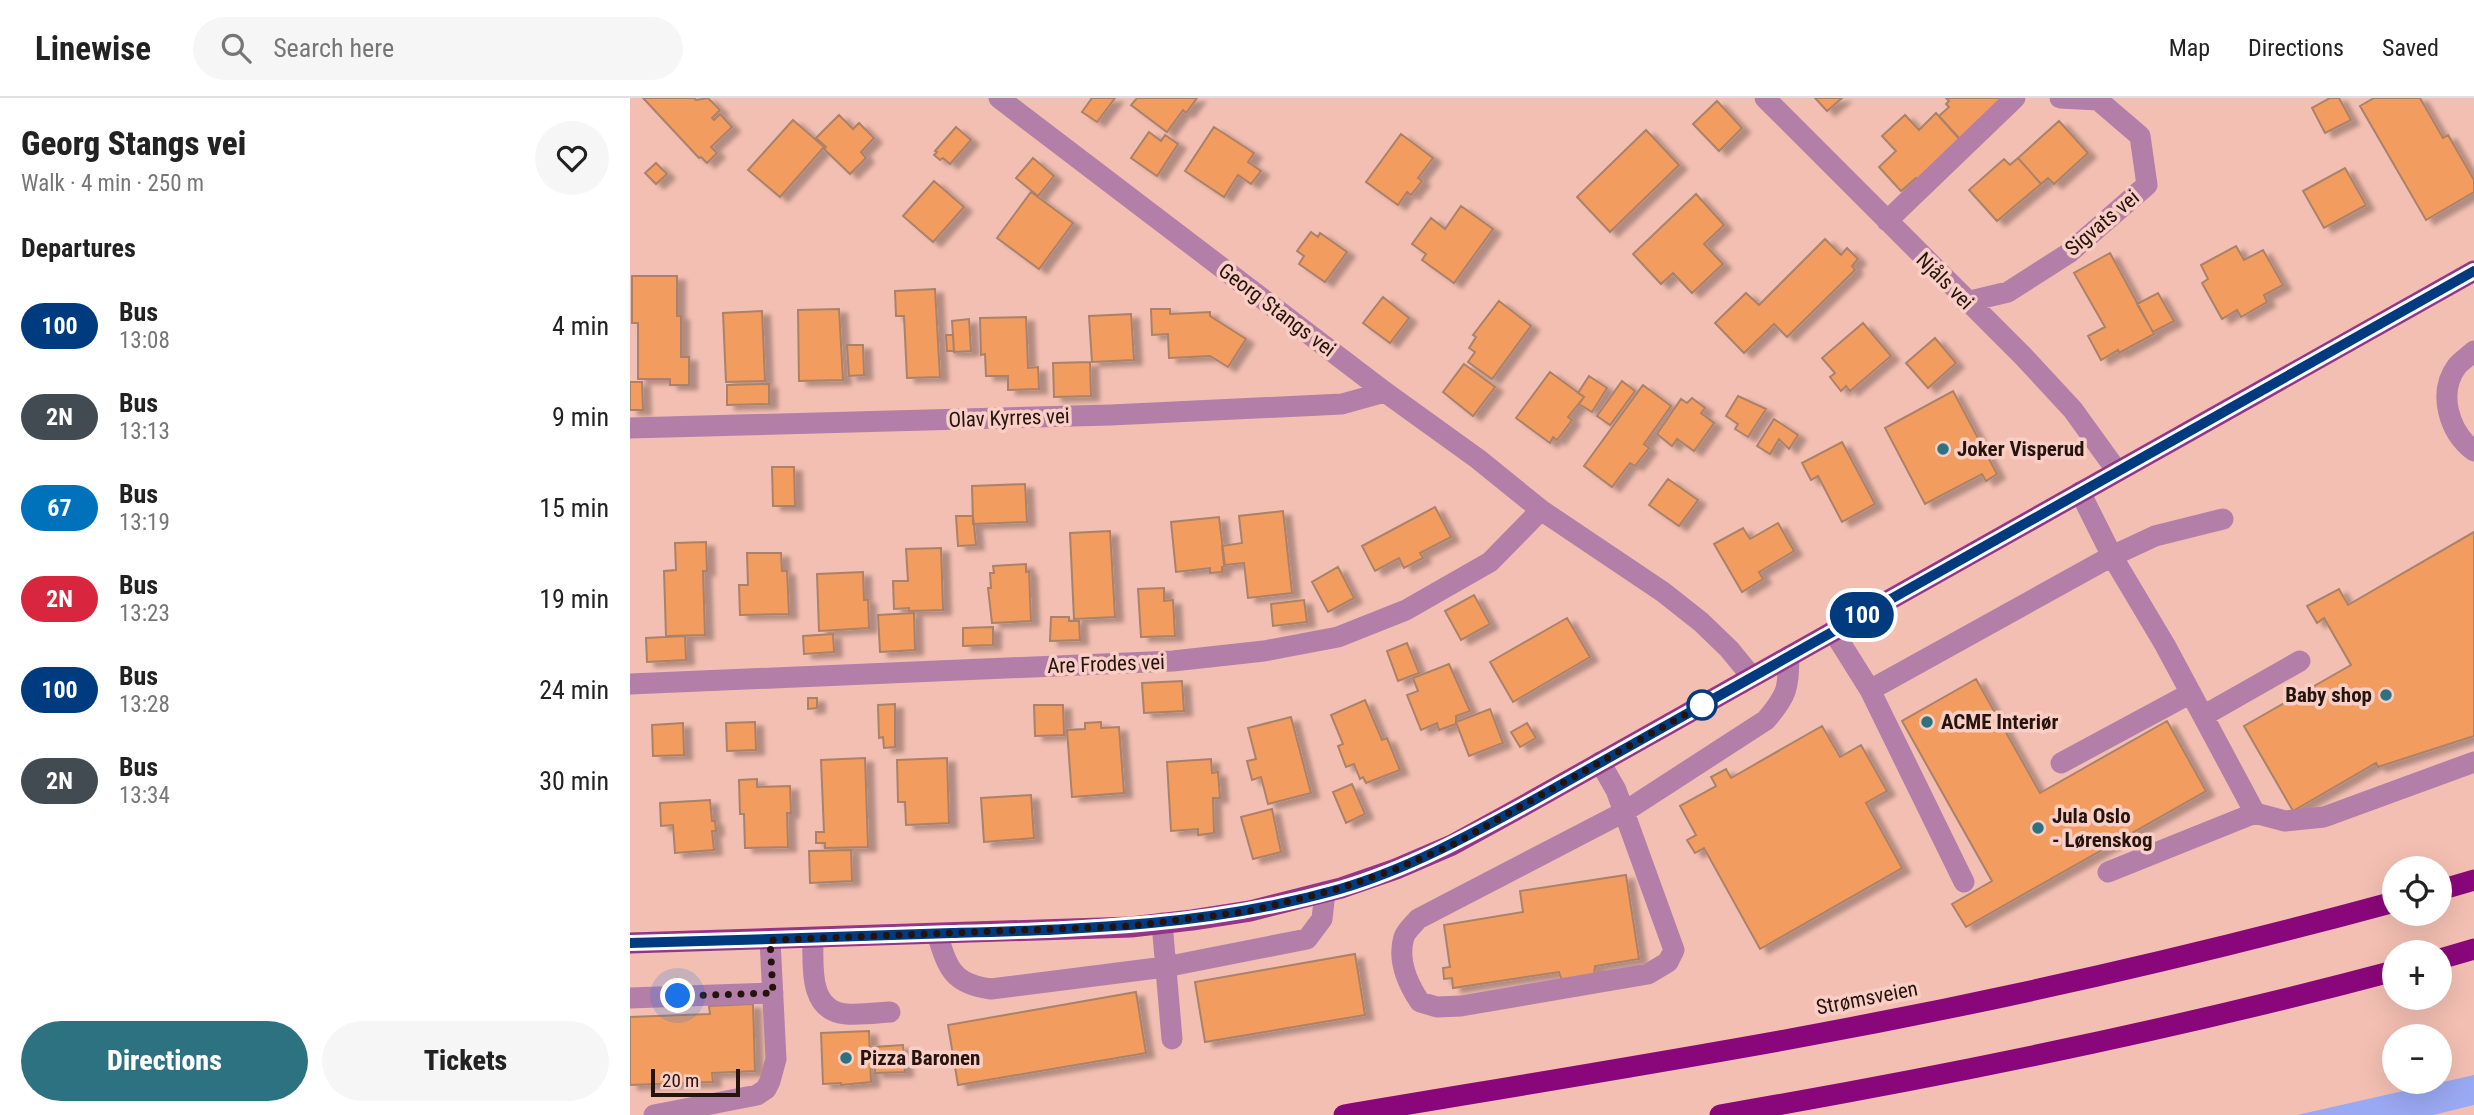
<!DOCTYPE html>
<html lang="en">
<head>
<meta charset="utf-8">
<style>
  body { margin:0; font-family:"Roboto Condensed",sans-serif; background:#f6f6f6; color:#222; height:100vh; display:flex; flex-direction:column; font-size:26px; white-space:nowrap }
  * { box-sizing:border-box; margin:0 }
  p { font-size:23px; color:#767676 }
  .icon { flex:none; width:38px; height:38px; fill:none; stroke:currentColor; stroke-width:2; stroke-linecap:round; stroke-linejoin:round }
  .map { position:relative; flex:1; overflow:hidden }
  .drawer { display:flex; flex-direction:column; background:#fff; width:630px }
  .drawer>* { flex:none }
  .badge { padding:0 14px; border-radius:23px; font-size:24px; line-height:46px }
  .tools { position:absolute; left:1752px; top:758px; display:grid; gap:14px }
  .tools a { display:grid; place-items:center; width:70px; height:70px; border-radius:50%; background:#fff; box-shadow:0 7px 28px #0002; font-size:35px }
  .scale { position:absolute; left:21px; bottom:18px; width:89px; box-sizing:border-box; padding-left:7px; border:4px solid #25130e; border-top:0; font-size:19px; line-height:24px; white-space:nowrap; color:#25130e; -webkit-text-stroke:5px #f9cec4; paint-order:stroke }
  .you { position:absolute; width:35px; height:35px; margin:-18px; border:5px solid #fff; border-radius:50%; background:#1a73e8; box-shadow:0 0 0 10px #1a73e833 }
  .map>.badge { position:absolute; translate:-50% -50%; box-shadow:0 0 0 4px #fff }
  h2 { padding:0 21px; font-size:26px; line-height:63px }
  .round { display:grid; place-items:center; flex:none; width:74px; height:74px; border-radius:37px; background:#f6f6f6 }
  .overview { display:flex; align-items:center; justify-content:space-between; height:119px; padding:0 21px }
  h1 { font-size:33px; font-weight:800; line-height:52px }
  .button { display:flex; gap:14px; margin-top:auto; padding:14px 21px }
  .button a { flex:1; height:80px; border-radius:42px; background:#2d7281; color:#fff; font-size:28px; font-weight:800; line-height:80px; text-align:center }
  .button a+a { background:#f6f6f6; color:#222 }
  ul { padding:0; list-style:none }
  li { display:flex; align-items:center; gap:21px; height:91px; padding:0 21px }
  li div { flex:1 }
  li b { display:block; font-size:26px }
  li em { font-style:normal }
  li .badge { min-width:77px; font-weight:700; text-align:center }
  header { display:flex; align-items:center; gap:42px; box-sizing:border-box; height:98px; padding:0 35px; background:#fff; border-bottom:2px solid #e0e0e0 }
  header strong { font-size:33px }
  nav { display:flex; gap:38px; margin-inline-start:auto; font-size:24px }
  .search { width:490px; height:63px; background:#f6f6f6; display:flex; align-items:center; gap:18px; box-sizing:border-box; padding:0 24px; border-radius:38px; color:#767676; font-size:26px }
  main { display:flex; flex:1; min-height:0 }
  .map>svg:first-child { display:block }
  .green { fill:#99a9f3 }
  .building { fill:#f39c60; stroke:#ab8268; stroke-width:2; filter:url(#shadow) }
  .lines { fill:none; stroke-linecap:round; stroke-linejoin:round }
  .minor { stroke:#b37fa8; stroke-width:21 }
  .major { stroke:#953587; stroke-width:21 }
  .highway { stroke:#89077a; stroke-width:21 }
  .line-casing { stroke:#fff; stroke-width:16 }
  .line { stroke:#003b80; stroke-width:10 }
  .walk { stroke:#25130e; stroke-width:7; stroke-dasharray:0 12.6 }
  .poi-dot { fill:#2d7281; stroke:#f9cec4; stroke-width:2.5 }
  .stop-dot { fill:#fff; stroke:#003b80; stroke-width:3.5 }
  .labels { text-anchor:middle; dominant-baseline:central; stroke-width:7; stroke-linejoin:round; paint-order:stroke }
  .street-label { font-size:21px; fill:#25130e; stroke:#f9cec4 }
  .poi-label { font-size:21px; font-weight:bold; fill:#25130e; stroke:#f9cec4; text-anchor:start }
</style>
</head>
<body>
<header>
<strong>Linewise</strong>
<div class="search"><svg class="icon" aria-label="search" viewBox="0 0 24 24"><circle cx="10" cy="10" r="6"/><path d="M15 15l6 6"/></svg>Search here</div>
<nav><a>Map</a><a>Directions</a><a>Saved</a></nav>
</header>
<main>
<section class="drawer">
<div class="overview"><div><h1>Georg Stangs vei</h1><p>Walk · 4 min · 250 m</p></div><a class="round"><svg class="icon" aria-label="heart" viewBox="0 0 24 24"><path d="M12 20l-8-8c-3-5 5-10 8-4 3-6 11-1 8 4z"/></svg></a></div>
<h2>Departures</h2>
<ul>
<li><span class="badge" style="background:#003b80;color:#fff">100</span><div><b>Bus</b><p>13:08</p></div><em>4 min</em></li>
<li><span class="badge" style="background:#424a52;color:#fff">2N</span><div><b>Bus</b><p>13:13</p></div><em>9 min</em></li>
<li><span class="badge" style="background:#0072bc;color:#fff">67</span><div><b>Bus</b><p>13:19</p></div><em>15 min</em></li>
<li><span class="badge" style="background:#d7263d;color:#fff">2N</span><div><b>Bus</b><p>13:23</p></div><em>19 min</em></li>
<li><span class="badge" style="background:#003b80;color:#fff">100</span><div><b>Bus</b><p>13:28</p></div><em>24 min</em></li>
<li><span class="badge" style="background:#424a52;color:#fff">2N</span><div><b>Bus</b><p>13:34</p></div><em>30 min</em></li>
</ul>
<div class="button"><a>Directions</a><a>Tickets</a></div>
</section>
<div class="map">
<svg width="1844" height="1017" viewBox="0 0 1844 1017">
  <defs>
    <filter id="shadow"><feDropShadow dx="8" dy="4.5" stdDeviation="2" flood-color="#0004"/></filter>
  </defs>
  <rect width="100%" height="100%" fill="#f3bfb2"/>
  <path class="green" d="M1844,977v30l-41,10h-136z"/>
  <path class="building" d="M13,0h51l2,2 12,-2 12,12 -8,8 2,2 6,-6 12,13 -21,20 6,6 -10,10 -6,-6 -2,1z
    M462,0h23l-18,24 -15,-10z
    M507,0h60l-11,15 -3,-3 -16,22 -36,-27z
    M1185,0h27l-15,13z
    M1316,0h62l-48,41 -21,-23 10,-9 -3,-3 3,-3z
    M1700,0h9l12,22 -26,13 -13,-25z
    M1744,0h46l23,40 5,-3 26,45v12l-48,28 -66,-114z
    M1087,3l25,27 -23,23 -26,-27z
    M1306,15l25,28 -43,40 -2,-3 -15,13 -22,-24 17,-16 -14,-15 23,-21 14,15z
    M209,17l14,14 6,-6 15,15 -13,14 5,6 -16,16 -26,-25 2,-2 -10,-9z
    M163,22l31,27 -44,50 -32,-27z
    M1429,23l29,32 -34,31 -6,-6 -7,6 -23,-26z
    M326,29l15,13 -21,24 -7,-6 -3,2 -6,-5 3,-3 -2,-1z
    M584,29l40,26 -6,9 13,9 -10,13 -13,-9 -14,22 -39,-26z
    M1016,32l33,35 -69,67 -33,-35z
    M519,34l12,9 4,-6 13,9 -21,32 -26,-18z
    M771,36l32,24 -15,20 4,3 -11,14 -4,-3 -9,13 -32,-23z
    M403,60l21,18 -16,20 -22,-18z
    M1388,60l23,26 -44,37 -28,-31 35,-31 6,6z
    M26,65l11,11 -11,10 -11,-11z
    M1715,70l21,37 -42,23 -21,-37z
    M304,83l30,26 -31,35 -30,-26z
    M401,94l42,31 -34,46 -42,-31z
    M1066,96l28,31 -20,19 19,20 -31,29 -19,-20 -12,11 -28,-30z
    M831,108l32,23 -39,54 -32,-23 4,-6 -14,-10 19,-26 14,11z
    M681,134l7,5 2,-4 27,19 -22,30 -26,-18 5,-8 -7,-5z
    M1195,141l16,16 6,-7 11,11 -6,7 3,4 -68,67 -13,-13 -30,29 -29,-30 31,-30 13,12z
    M1606,148l8,14 19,-10 20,35 -19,10 3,7 -26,15 -4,-7 -15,9 -20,-36 6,-4 -7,-14z
    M1480,155l44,81 -35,19 -1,-3 -17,10 -13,-24 17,-9 -31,-54z
    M2,178h45v40h4v41h8v28h-19v-6h-32v-56h-6z
    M305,191l5,88 -33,1 -3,-62h-8l-1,-25z
    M1528,195l16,28 -21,11 -16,-28z
    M753,199l26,21 -19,25 -27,-20z
    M869,203l32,25 -39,53 -24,-17 7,-10 -6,-4 7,-11 -3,-2z
    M209,211l4,71 -44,1 -1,-71z
    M521,211h19v5l40,-2v4l36,23 -18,28 -18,-11 -41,2 -1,-24 -16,1z
    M132,213l3,70 -39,1 -3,-69z
    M501,216l3,46 -42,2 -3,-46z
    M396,219l2,51 10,-1 1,22 -31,1v-14h-22l-1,-22 -4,1 -1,-37z
    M339,221l2,32 -17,1 -2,-31z
    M1233,225l28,33 -41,35 -4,-5 -5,5 -11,-14 5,-4 -13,-15z
    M316,237h7l1,16h-7z
    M1305,240l21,25 -28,25 -22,-25z
    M217,247h16l1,30 -15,1z
    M460,264l1,34 -37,1 -1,-34z
    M834,266l31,23 -22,29 -30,-24z
    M920,274l34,25 -16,20 4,3 -15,20 -4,-3 -3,6 -34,-25z
    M959,278l18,12 -15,24 -13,-8 5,-7 -6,-4z
    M992,283l13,10 -25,34 -13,-9z
    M0,284h12l1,28h-13z
    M139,286v20l-42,1v-20z
    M1013,287l28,21 -27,38 5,4 -14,18 -5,-3 -18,24 -28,-21z
    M1323,293l44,83 -11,7 -4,-7 -57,30 -40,-76z
    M1108,298l28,13 -18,28 -13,-8 3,-5 -12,-8z
    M1062,300l13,10 -4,5 13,10 -20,28 -17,-12 -5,7 -15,-12 24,-35 6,4z
    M1144,321l24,16 -9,14 -10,-10 -9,15 -13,-8z
    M1212,344l33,62 -33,18 -24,-46 -7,4 -9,-17z
    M142,369h22l1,39h-22z
    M1038,381l30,21 -19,26 -30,-21z
    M395,386l2,38 -54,2 -1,-38z
    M805,409l16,30 -31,16 3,5 -19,10 -5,-10 -24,13 -13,-25z
    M653,413l9,82 -44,5 -4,-35 -20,2 -2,-19 20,-3 -3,-27z
    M326,418h17l3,29 -18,1z
    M589,419l6,49 -3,1v5l-12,1v-5l-34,4 -5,-50z
    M1148,425l16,28 -35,21 4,7 -21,13 -28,-48 29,-16 7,11z
    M480,433l5,86 -41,2 -4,-86z
    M1844,434v204l-96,31 -2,-4 -83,48 -49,-85 107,-61 -27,-47 -7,5 -10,-17 32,-17 9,16z
    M76,444l1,29h-4l2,64 -39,1 -2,-65 12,-1 -1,-27z
    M311,450l2,62 -34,1v-3l-15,1 -1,-28h15l-2,-32z
    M117,455h34l1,18h5l2,43 -49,1 -1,-30h9z
    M396,466v8l3,-1 2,50 -39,2 -4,-35h3l-1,-15h4l-1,-7z
    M708,469l16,31 -26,14 -16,-30z
    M233,474l1,28h4l1,28 -50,3 -2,-57z
    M534,490v13l9,-1 2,36 -34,1 -3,-48z
    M844,497l16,29 -29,16 -16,-29z
    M674,502l3,22 -34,4 -2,-22z
    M284,515l1,37 -35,2 -2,-37z
    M421,519h18v4h10l1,19 -30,1z
    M937,520l23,39 -77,45 -23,-40z
    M363,529v18l-30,1v-18z
    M203,536l1,18 -30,2 -1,-18z
    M55,538l1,24 -39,2 -1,-24z
    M777,545l12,30 -21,8 -11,-30z
    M819,566l21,47 -14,5v8l-17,6 -2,-7 -16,7 -14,-35 11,-4 -5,-13z
    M1346,581l64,114 127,-72 39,70 -240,136 -14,-23 40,-23 -90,-160z
    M552,583l2,30 -40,2 -2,-30z
    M178,600h9v10l-9,1z
    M735,602l17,40 5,-2 13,32 -34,13 -3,-6 -3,2 -6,-15 -8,3 -8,-21 5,-2 -12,-29z
    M265,606v43l-11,1 -1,-11 -4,1 -1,-33z
    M404,607h29l1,30 -29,1z
    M860,611l13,34 -34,13 -13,-34z
    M661,619l20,76 -43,11 -7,-27 -9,3 -5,-19 9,-2 -8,-31z
    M125,624l1,28 -29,1 -1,-28z
    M471,624v6l18,-1 5,66 -52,4 -5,-67 18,-1v-6z
    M53,625l1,32 -31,1 -1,-31z
    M897,625l9,15 -16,9 -9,-15z
    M1192,628l18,31 21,-12 26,46 -21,12 36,65 -142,81 -56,-101 -9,5 -8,-13 9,-5 -16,-29 36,-20 -5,-9 15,-8 5,9z
    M235,660l3,89 -43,1v-5h-9v-11h8l-3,-72z
    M317,660l2,65 -43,2 -1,-23h-7l-1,-42z
    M581,661l1,14 6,-1 2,26h-7l1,35 -16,2v-6l-27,2 -4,-69z
    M127,681v8l33,-1 1,27h-4l1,34 -43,1 -1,-34h-4l-1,-34z
    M722,686l13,30 -19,9 -13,-31z
    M401,697l3,43 -50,4 -3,-44z
    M80,702l2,21h3l1,10h-4l2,19 -39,3 -2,-28 -12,1 -1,-23z
    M642,711l9,43 -28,7 -12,-42z
    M221,752l1,31 -42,2 -1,-32z
    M996,777l13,84 -44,7 -1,10 -32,5 -3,-9 -106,16 -1,-10 -8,1 -1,-11 7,-1 -6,-42 79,-13 -3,-21z
    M725,856l10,61 -160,27 -10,-60z
    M506,894l10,61 -188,32 -10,-60z
    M123,906l2,67 -43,2 1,9 -83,3v-68l80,-3 -1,-8z
    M239,933l2,51 -30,3v-2l-18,1 -2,-51z
    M273,947l2,27 -30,1 -2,-26z"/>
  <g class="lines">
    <path class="minor" d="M369,0l386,294 93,67 63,51 122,82 38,30 28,27 23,28
      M1135,0l258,258 50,54 44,61
      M1257,123l128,-123
      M1336,204l42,-10 61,-39 78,-68 -7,-49 -42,-36 -38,-2
      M1844,253c-5,5 -13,10 -17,15 -20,27 -8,66 17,85
      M0,330l481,-13 231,-11 43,-12
      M1450,394l32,64 53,89 90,168
      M1203,533l37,59 94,192
      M0,586l543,-23 91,-10 74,-14 68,-27 84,-48 51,-52
      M1240,592l242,-134 43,-20 68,-17
      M1573,618l97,-55
      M970,664l16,28 8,22 50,138 -6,12 -20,12 -187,32 -24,1 -17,-5c-12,-18 -23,-42 -16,-65 2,-6 10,-13 14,-18l206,-107 142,-92c22,-26 22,-31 23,-64
      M1431,665l130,-70
      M1478,774l147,-59 30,8 39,-4 150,-55
      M532,825l10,116
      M307,836c11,34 15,50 54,55l174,-22 142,-28 15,-20 3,-27
      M183,840c0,27 -5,73 33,76 15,1 30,-1 44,-2
      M0,900l143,-5
      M24,1017l103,-20 9,-6 4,-8 6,-22 -6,-119"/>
    <path class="major" d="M0,845l501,-16 61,-7 58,-9 91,-23 55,-19 56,-24 62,-34 960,-540"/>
    <path class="highway" d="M1810,792l34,-10
      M1810,861l34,-10
      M714,1017c148,-25 297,-49 446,-76 203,-37 405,-83 604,-137
      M1090,1017c227,-39 452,-85 674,-144"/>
  </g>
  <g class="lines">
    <defs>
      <path id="line" d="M0,845c107,-3 215,-6 322,-10 134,-4 257,-7 388,-44 68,-20 130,-54 192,-88l942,-530"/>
    </defs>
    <use href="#line" class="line-casing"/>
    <use href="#line" class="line"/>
    <path class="walk" d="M48,898l95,-3 -3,-53 361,-14 119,-15 45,-11 46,-12 55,-19 56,-24 252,-141 -2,1"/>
  </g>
  <g class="poi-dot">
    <circle cx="1313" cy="351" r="7"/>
    <circle cx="1756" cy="597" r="7"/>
    <circle cx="1297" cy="624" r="7"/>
    <circle cx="1408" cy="730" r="7"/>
    <circle cx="216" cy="960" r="7"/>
  </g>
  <circle class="stop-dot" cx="1072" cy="607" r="14"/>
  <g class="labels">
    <g class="street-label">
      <text transform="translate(1472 125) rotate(-40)">Sigvats vei</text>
      <text transform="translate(1315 183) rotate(45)">Njåls vei</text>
      <text transform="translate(647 212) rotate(37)">Georg Stangs vei</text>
      <text transform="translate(379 320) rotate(-2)">Olav Kyrres vei</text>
      <text transform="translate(476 566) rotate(-2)">Are Frodes vei</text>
      <text transform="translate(1237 900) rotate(-11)">Strømsveien</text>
    </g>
    <g class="poi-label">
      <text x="1327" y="351">Joker Visperud</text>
      <text x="1742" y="597" text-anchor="end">Baby shop</text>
      <text x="1311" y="624">ACME Interiør</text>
      <text x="1422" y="718">Jula Oslo<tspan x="1422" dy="24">- Lørenskog</tspan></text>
      <text x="230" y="960">Pizza Baronen</text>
    </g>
  </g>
</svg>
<div class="tools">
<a><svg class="icon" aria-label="locate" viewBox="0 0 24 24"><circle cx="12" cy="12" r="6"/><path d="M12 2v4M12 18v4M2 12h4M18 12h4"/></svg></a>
<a>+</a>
<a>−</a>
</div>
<div class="scale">20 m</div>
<div class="you" style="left:48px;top:898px"></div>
<b class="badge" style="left:1232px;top:517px;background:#003b80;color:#fff">100</b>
</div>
</main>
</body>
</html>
